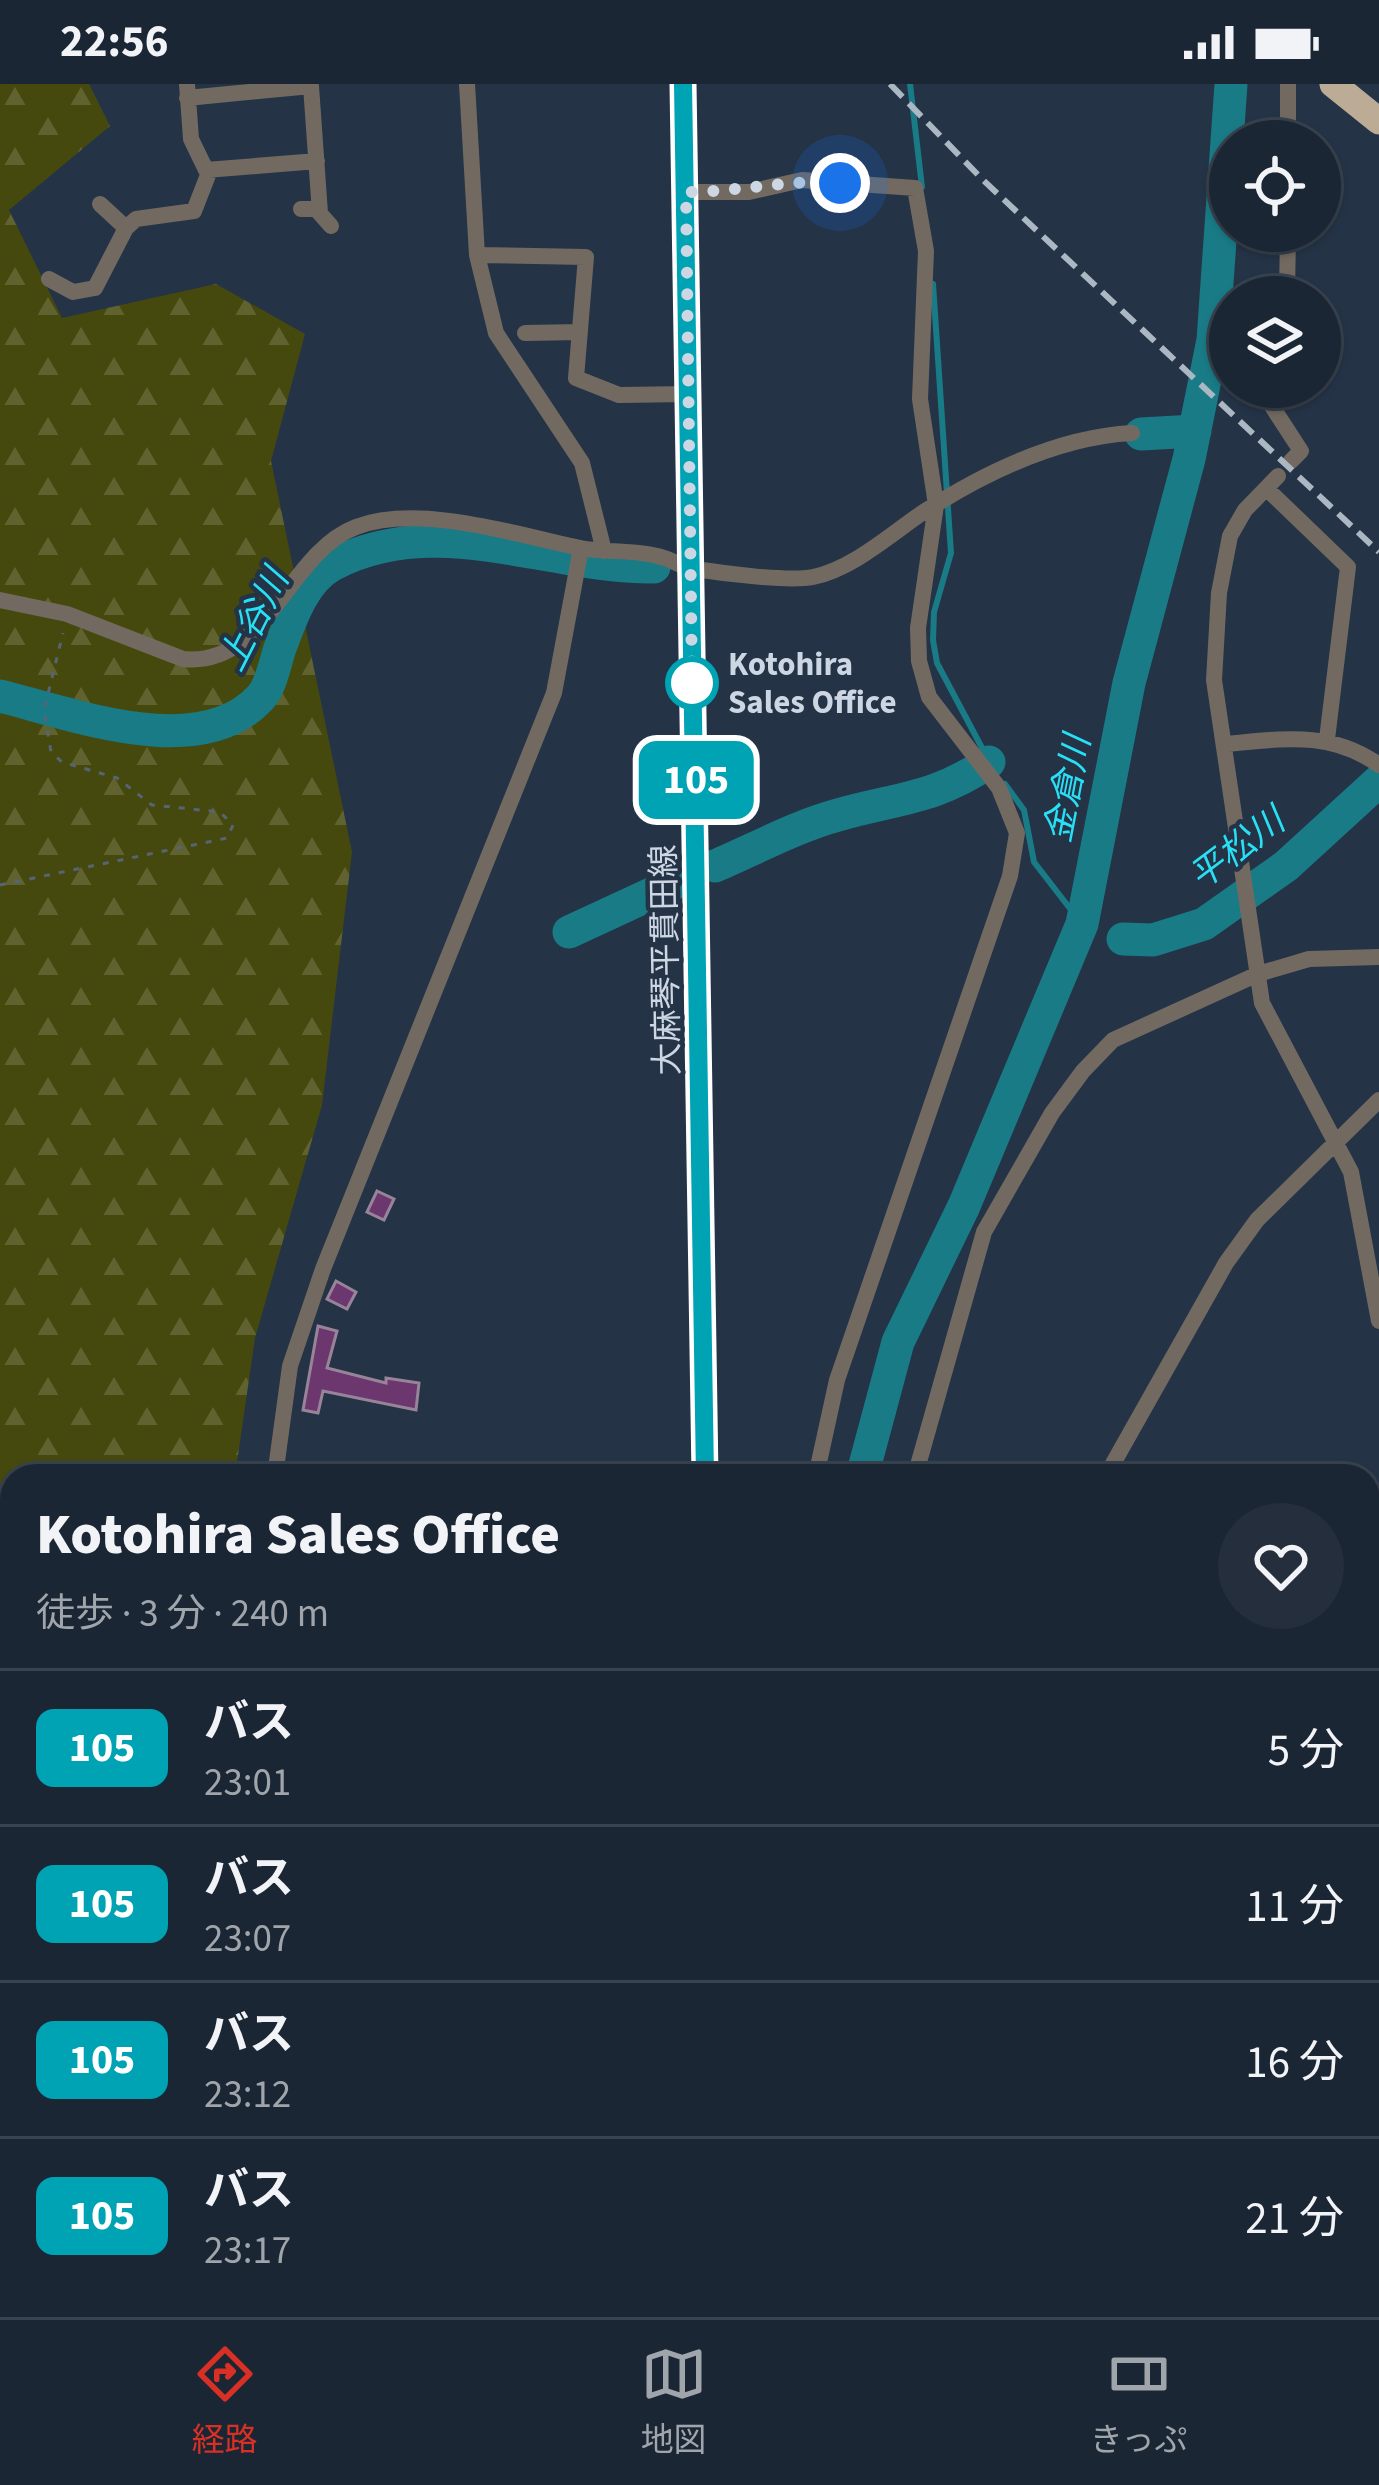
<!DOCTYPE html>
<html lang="ja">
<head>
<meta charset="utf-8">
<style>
  body { margin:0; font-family:"Source Sans 3","Noto Sans JP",sans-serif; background:#242e3c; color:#f1f3f6; height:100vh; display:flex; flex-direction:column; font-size:45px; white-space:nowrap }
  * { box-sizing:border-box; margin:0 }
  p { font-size:39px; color:#a0a5ac }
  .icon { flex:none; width:66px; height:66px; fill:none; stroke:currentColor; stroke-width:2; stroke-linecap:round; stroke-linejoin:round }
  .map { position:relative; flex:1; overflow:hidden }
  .panel { position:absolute; left:0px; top:1380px; width:1380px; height:855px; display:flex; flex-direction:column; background:#1b2634; border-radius:36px 36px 0 0; box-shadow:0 3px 9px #0004,0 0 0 3px #39434f }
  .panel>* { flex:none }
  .badge { padding:0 24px; border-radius:18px; font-size:42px; line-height:78px }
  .fabs { position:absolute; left:1209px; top:36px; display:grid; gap:24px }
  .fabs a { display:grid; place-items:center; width:132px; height:132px; border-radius:50%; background:#1b2634; box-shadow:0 3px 9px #0004,0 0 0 3px #39434f; font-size:60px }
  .you { position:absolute; width:60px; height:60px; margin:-30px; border:9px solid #fff; border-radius:50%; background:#1a73e8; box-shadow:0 0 0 18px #1a73e833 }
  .map>.badge { position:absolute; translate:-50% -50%; box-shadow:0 0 0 6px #fff }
  .round { display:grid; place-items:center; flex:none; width:126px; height:126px; border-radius:63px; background:#242e3c }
  .headline { display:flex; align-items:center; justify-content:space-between; height:204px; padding:0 36px }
  h1 { font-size:57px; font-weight:800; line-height:90px }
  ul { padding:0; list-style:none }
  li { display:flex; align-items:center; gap:36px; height:156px; padding:0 36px; border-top:3px solid #39434f }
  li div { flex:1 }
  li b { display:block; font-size:45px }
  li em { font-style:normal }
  li .badge { min-width:132px; font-weight:700; text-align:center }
  .status { display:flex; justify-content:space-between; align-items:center; height:84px; padding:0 60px; background:#1b2634; direction:ltr }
  .status svg { height:33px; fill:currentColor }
  .menu { display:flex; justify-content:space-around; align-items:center; height:168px; border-top:3px solid #39434f; background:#1b2634; font-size:33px; color:#a0a5ac }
  .menu a { display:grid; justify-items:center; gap:6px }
  .menu .current { color:#d93025 }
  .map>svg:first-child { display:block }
  .forest { fill:url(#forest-firs) }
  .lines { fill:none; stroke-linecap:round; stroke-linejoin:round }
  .stream { stroke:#197b86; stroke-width:6 }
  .river { stroke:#197b86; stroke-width:33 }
  .building { fill:#6b376e; stroke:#988498; stroke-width:3 }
  .path { stroke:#576475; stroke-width:3; stroke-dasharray:6 9; stroke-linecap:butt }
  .minor { stroke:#726a61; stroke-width:16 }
  .secondary { stroke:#95897a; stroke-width:24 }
  .trunk { stroke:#bcac96; stroke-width:27 }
  .rail { stroke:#acb7c4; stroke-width:6; stroke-dasharray:18 9; stroke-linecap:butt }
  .line-casing { stroke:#fff; stroke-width:27 }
  .line { stroke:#00a3b4; stroke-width:18 }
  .walk { stroke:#cdd7e3; stroke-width:12; stroke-dasharray:0 21.6 }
  .stop-dot { fill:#fff; stroke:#00a3b4; stroke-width:6 }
  .labels { text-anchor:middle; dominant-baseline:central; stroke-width:9; stroke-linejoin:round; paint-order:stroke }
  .stop-label { font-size:33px; font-weight:bold; fill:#cdd7e3; stroke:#243346; text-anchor:start }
  .street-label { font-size:33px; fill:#cdd7e3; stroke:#243346 }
  .water-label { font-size:36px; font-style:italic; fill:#28e0f5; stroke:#243346 }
</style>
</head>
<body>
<div class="status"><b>22:56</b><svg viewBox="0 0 49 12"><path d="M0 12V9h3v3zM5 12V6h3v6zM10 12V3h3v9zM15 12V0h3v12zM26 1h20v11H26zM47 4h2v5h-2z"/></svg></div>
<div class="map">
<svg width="1379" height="2233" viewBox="0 0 1379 2233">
  <defs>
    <pattern id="forest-firs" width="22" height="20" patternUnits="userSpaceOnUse" patternTransform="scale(3)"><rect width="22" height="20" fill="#46490d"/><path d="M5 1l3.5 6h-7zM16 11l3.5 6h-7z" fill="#606230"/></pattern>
  </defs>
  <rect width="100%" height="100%" fill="#243346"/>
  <path class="forest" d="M0,0h89l21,42 -101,84 53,108 154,-34 89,50 -34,127 81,391 -30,253 -67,233 -20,138h-223v831h191l9,10h-212z"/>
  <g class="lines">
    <path class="stream" d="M910,0l12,103
      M933,200l18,269 -17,59 -1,28 4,23 53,100
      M1005,700l19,26 10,52 48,62"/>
    <path class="river" d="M1141,350l54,-3
      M0,612c73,18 200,67 260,2 11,-11 15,-35 20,-50 11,-29 23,-67 52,-83 104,-55 214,3 322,2
      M715,782c40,-17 82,-40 123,-51 60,-17 97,-16 151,-53
      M569,848l108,-50
      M1123,855l30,1 51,-16 82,-58 93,-85
      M862,1392l36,-134 66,-136 118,-282 47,-241 60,-224 24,-119 18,-256
      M1135,2223l5,10"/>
  </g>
  <path class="building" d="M377,1107l17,8 -10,21 -17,-8z
    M336,1197l20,11 -9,17 -20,-10z
    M318,1242l19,5 -10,37 59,15v-5l33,5 -3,27 -93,-19 -5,22 -15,-3z"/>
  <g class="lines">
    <path class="path" d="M0,801l227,-47 6,-13 -13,-13 -68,-7 -35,-27 -55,-16 -11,-10 -7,-42 19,-77"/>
    <path class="minor" d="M187,0l4,55 15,31 111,-9
      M467,0l10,171 19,78 86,130 22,88
      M187,14l124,-12 9,127
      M1288,57v-57
      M686,108h63l53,-12 113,8 11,63 -6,148 16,106 -18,123 1,33 10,36 70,91 18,45 -7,43 -173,504 -21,96
      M100,120l26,24
      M301,125h15l15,17
      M477,171l109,2 -10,121 43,17 70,-1
      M49,195l24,13 22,-4 31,-60 10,-9 58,-8 16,-41
      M1287,213l1,-66
      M525,249l55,-1
      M1266,303l-2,7 37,57 -10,10
      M1278,392l-33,34 -15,26 -11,57 -5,87 48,323 89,169 28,149
      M1268,406l80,77 -21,172
      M0,516l67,14 116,45c84,9 104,-106 173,-132 63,-24 162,8 224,21 26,5 55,1 81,9 12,3 22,11 34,12 26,4 93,13 118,8 39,-8 77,-42 109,-64 62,-40 137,-76 210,-80
      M1225,660c57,-5 105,-14 154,21
      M275,1392l15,-110 33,-97 231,-576 27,-145
      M915,1392l69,-244 68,-119 31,-42 30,-31 145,-66 51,-15 70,-2
      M1106,1392l120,-213 31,-43 122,-120
      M1368,1815h11
      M458,2223l2,10
      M1044,2223l4,10
      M1166,2223l4,10"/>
    <path class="secondary" d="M683,0l22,1392
      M799,2223l2,10"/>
    <path class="trunk" d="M1333,0l46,37"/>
    <path class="rail" d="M890,0l93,96 396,372
      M1368,1898l11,-14
      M1243,2233l2,-10"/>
  </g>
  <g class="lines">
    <defs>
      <path id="line" d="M683,0l22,1392"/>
    </defs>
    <use href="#line" class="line-casing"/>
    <use href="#line" class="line"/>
    <path class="walk" d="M692,599l-6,-491c52,0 102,-13 154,-9"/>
  </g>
  <circle class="stop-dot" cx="692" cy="599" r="24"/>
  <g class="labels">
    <g class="stop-label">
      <text x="728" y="580">Kotohira<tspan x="728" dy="38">Sales Office</tspan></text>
    </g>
    <g class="street-label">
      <text transform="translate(666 876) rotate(-91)">大麻琴平貫田線</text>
    </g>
    <g class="water-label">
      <text transform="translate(254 536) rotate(-63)">上谷川</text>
      <text transform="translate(1068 705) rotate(-79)">金倉川</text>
      <text transform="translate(1237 765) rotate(-37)">平松川</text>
    </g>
  </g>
</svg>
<div class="fabs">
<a><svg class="icon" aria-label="locate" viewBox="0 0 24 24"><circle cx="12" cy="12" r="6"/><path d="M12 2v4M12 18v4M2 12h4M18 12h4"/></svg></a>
<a><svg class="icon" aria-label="layers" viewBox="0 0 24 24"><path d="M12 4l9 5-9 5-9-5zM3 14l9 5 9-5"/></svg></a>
</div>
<div class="you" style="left:840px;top:99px"></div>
<b class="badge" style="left:696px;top:696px;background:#00a3b4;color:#fff">105</b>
<section class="panel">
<div class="headline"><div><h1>Kotohira Sales Office</h1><p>徒歩 · 3 分 · 240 m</p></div><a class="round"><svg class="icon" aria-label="heart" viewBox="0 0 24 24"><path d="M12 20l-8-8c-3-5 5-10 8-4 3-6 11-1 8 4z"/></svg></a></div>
<ul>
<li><span class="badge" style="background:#00a3b4;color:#fff">105</span><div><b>バス</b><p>23:01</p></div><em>5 分</em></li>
<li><span class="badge" style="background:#00a3b4;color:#fff">105</span><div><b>バス</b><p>23:07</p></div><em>11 分</em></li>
<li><span class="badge" style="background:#00a3b4;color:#fff">105</span><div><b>バス</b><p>23:12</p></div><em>16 分</em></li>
<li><span class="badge" style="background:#00a3b4;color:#fff">105</span><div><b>バス</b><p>23:17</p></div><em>21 分</em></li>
</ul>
</section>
</div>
<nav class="menu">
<a class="current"><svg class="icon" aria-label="directions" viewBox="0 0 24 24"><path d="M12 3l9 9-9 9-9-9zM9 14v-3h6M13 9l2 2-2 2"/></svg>経路</a>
<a><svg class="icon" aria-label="map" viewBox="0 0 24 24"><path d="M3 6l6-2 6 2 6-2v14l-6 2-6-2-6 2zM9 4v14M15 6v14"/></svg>地図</a>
<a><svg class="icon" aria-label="tickets" viewBox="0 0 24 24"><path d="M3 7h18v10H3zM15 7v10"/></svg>きっぷ</a>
</nav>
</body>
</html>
